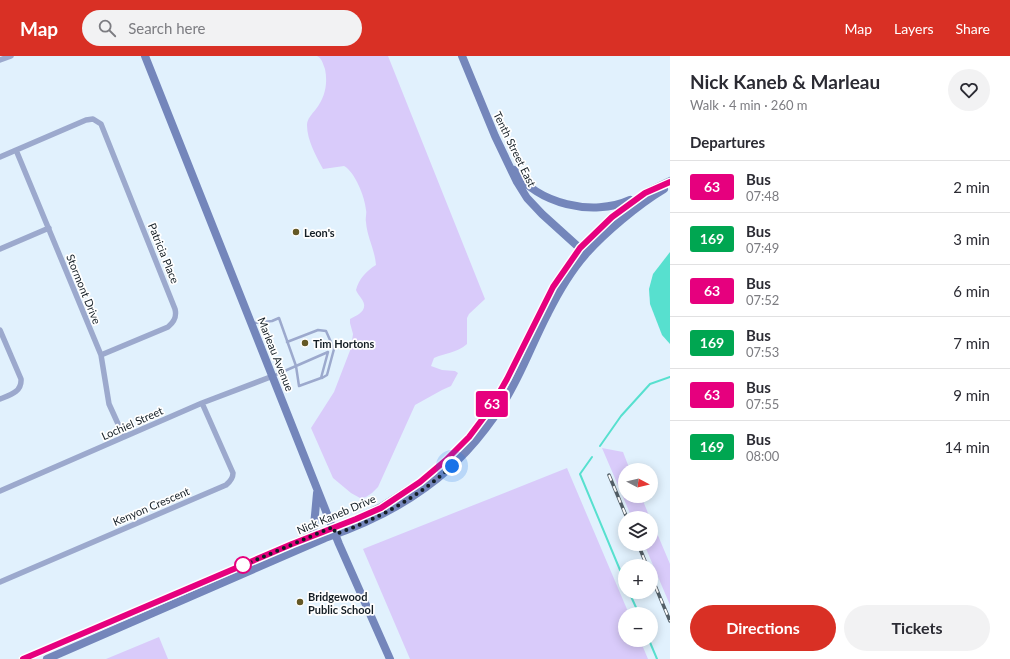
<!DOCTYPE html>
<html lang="en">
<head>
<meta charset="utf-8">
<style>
  body { margin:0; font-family:Lato,sans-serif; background:#f2f2f3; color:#2b2b33; height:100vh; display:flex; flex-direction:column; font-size:15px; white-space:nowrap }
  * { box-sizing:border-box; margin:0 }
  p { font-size:13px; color:#7c7c81 }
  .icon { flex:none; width:22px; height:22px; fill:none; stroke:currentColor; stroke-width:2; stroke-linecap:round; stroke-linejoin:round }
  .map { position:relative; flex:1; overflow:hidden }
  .drawer { display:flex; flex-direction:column; background:#fff; width:340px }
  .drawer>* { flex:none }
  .badge { padding:0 8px; border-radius:3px; font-size:14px; line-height:26px }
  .needle { width:26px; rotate:97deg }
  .tools { position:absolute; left:618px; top:407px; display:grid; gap:8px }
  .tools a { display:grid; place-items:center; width:40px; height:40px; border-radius:50%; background:#fff; box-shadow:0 2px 10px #0003; font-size:20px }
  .you { position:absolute; width:20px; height:20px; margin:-10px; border:3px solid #fff; border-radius:50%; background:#1a73e8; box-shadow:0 0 0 6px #1a73e833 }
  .map>.badge { position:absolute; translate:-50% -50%; box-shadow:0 0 0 2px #fff }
  h2 { padding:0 20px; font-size:15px; line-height:36px }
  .round { display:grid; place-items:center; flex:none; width:42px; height:42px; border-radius:21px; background:#f2f2f3 }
  .head { display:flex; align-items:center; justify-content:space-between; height:68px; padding:0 20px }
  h1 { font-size:19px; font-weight:700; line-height:30px }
  .button { display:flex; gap:8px; margin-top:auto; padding:8px 20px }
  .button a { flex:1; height:46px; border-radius:24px; background:#d93025; color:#fff; font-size:16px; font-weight:700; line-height:46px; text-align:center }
  .button a+a { background:#f2f2f3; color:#2b2b33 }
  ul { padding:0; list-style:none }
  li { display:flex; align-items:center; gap:12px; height:52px; padding:0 20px; border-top:1px solid #e1e1e2 }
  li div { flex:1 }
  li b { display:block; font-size:15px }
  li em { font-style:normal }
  li .badge { min-width:44px; font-weight:700; text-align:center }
  header { display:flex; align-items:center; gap:24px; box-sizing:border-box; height:56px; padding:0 20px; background:#d93025; color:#fff }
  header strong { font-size:19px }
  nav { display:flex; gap:22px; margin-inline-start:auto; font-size:14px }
  .search { width:280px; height:36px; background:#f2f2f3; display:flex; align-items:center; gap:10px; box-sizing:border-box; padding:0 14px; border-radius:22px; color:#7c7c81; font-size:15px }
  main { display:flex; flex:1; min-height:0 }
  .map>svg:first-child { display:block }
  .green { fill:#d9cbfa }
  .water { fill:#57e0cf }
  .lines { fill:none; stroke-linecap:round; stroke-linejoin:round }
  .stream { stroke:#57e0cf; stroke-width:2 }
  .lane { stroke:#9ca9cd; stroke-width:2.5 }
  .street { stroke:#9ca9cd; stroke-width:5.5 }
  .secondary { stroke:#7486bb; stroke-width:8 }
  .rail-casing { stroke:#535f67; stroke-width:3.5 }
  .rail { stroke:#fff; stroke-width:2; stroke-dasharray:6; stroke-linecap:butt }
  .line-casing { stroke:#fff; stroke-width:9 }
  .line { stroke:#e6007e; stroke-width:6 }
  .walk { stroke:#141e25; stroke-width:4; stroke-dasharray:0 7.2 }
  .poi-dot { fill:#645825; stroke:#fff; stroke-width:1.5 }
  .stop-dot { fill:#fff; stroke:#e6007e; stroke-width:2 }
  .labels { text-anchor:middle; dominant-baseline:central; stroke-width:3.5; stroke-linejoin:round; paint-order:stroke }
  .street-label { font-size:11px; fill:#141e25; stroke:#fff }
  .poi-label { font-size:11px; font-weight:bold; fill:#141e25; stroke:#fff; text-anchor:start }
</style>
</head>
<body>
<header>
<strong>Map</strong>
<div class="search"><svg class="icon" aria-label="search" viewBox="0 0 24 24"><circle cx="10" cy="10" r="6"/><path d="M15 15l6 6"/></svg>Search here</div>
<nav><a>Map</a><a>Layers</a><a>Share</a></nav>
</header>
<main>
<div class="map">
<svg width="670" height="603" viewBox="0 0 670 603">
  <rect width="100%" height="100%" fill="#e1f1fd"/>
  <path class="green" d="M317,0h71l97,243 -16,15 -2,4v26c-10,9 -22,9 -33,14l-3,8 11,4 13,1 3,2 -7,13 -9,4 -27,15 -37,82 -6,6 -6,4 -6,1 -9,-5 -18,-15 -22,-50 23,-36 17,-44 2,-14 -3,-11v-4c8,-4 20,-9 11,-21 -2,-3 -4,-5 -5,-8 3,-11 10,-19 20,-25 -1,-15 -9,-28 -10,-43 -1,-4 1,-8 0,-12 -1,-13 -11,-38 -22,-44l-21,3c-7,-13 -16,-29 -16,-44 0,-6 5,-11 9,-16 9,-12 12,-25 9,-40 -2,-5 -3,-11 -8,-13z
    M602,392l21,4 7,18h-5v26h16l9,22h-18z
    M567,412l62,146h-4v26h15l8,19h-238l-47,-110z
    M651,463l19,45v41l-26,-61h7z
    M159,581l9,22h-62z"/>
  <path class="water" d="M670,196v92l-8,-9 -12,-31 -1,-15 4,-15z"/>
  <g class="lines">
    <path class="stream" d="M600,390l21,-30 29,-32 20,-7
      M592,401l-12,17 45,108
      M629,536l10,22
      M649,584l8,19"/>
    <path class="lane" d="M254,267l18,-2 7,-3 17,48 32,-14 -7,26 -22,8 -3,-20 -23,10
      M287,286l31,-12 8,1 8,18 -7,26 -5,3"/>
    <path class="street" d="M0,4l11,-4
      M16,94l85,205 8,49 15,33
      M0,101l86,-37 7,-1 8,5 74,185c2,8 -1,13 -7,18l-67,28
      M0,193l49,-21
      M0,274l21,49c1,13 -11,16 -21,20
      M0,435l202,-88 71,-27
      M0,526l226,-97c5,-4 7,-7 7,-12l-31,-70"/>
    <path class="secondary" d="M145,0l194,488 51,115
      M462,0l33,80 22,46 10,16 15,16 42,38
      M514,114c23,34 79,47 116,30
      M307,482l7,-12 3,-33
      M23,603l283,-121 51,-19 24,-12 39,-25 26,-22 23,-23 21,-28 17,-30 46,-92 27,-39 32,-31 33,-24 25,-12
      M47,603l278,-121c76,-26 133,-64 177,-133 19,-29 30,-62 46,-92 10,-20 22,-41 37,-58 19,-22 54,-51 79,-66"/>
    <defs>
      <path id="rail" d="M609,419l18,43
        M638,488l9,22
        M651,520l19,45"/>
    </defs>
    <use href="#rail" class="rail-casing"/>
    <use href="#rail" class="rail"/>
  </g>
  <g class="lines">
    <defs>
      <path id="line" d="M23,603l269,-115 64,-25 25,-11 39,-26 26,-22 23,-23 21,-28 17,-30 46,-92 27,-39 32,-31 33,-24 25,-11"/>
    </defs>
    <use href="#line" class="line-casing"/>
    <use href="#line" class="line"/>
    <path class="walk" d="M243,509l-6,3 96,-41 3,7c44,-16 81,-36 116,-68"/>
  </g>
  <g class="poi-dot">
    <circle cx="296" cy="176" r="4"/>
    <circle cx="305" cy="287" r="4"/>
    <circle cx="300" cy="546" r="4"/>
  </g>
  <circle class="stop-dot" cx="243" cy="509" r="8"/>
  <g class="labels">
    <g class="street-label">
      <text transform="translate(515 93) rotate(64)">Tenth Street East</text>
      <text transform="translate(164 197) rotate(68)">Patricia Place</text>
      <text transform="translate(84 233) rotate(68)">Stormont Drive</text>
      <text transform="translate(276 298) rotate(68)">Marleau Avenue</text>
      <text transform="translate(132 367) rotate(-24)">Lochiel Street</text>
      <text transform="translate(151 450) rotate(-23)">Kenyon Crescent</text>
      <text transform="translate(336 458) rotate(-23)">Nick Kaneb Drive</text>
    </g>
    <g class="poi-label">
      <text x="304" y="176">Leon's</text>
      <text x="313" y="287">Tim Hortons</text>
      <text x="308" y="540">Bridgewood<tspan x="308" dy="13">Public School</tspan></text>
    </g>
  </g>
</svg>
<div class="tools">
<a><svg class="needle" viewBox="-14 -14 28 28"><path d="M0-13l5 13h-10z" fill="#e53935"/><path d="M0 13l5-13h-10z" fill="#7c7c81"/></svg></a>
<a><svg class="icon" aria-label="layers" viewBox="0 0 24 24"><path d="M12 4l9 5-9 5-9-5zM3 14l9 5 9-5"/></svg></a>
<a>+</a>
<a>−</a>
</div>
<div class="you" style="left:452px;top:410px"></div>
<b class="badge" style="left:492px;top:348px;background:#e6007e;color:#fff">63</b>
</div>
<section class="drawer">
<div class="head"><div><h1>Nick Kaneb &amp; Marleau</h1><p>Walk · 4 min · 260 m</p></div><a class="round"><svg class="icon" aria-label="heart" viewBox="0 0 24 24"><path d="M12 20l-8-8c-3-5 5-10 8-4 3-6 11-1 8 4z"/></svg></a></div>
<h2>Departures</h2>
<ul>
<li><span class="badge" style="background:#e6007e;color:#fff">63</span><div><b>Bus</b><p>07:48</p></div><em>2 min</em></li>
<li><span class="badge" style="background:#00a651;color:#fff">169</span><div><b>Bus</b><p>07:49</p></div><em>3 min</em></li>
<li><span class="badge" style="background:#e6007e;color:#fff">63</span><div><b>Bus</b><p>07:52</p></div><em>6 min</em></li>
<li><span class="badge" style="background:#00a651;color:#fff">169</span><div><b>Bus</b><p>07:53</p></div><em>7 min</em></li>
<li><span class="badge" style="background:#e6007e;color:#fff">63</span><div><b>Bus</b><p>07:55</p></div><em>9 min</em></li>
<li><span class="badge" style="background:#00a651;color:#fff">169</span><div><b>Bus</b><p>08:00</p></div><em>14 min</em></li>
</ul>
<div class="button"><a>Directions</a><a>Tickets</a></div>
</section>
</main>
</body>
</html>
